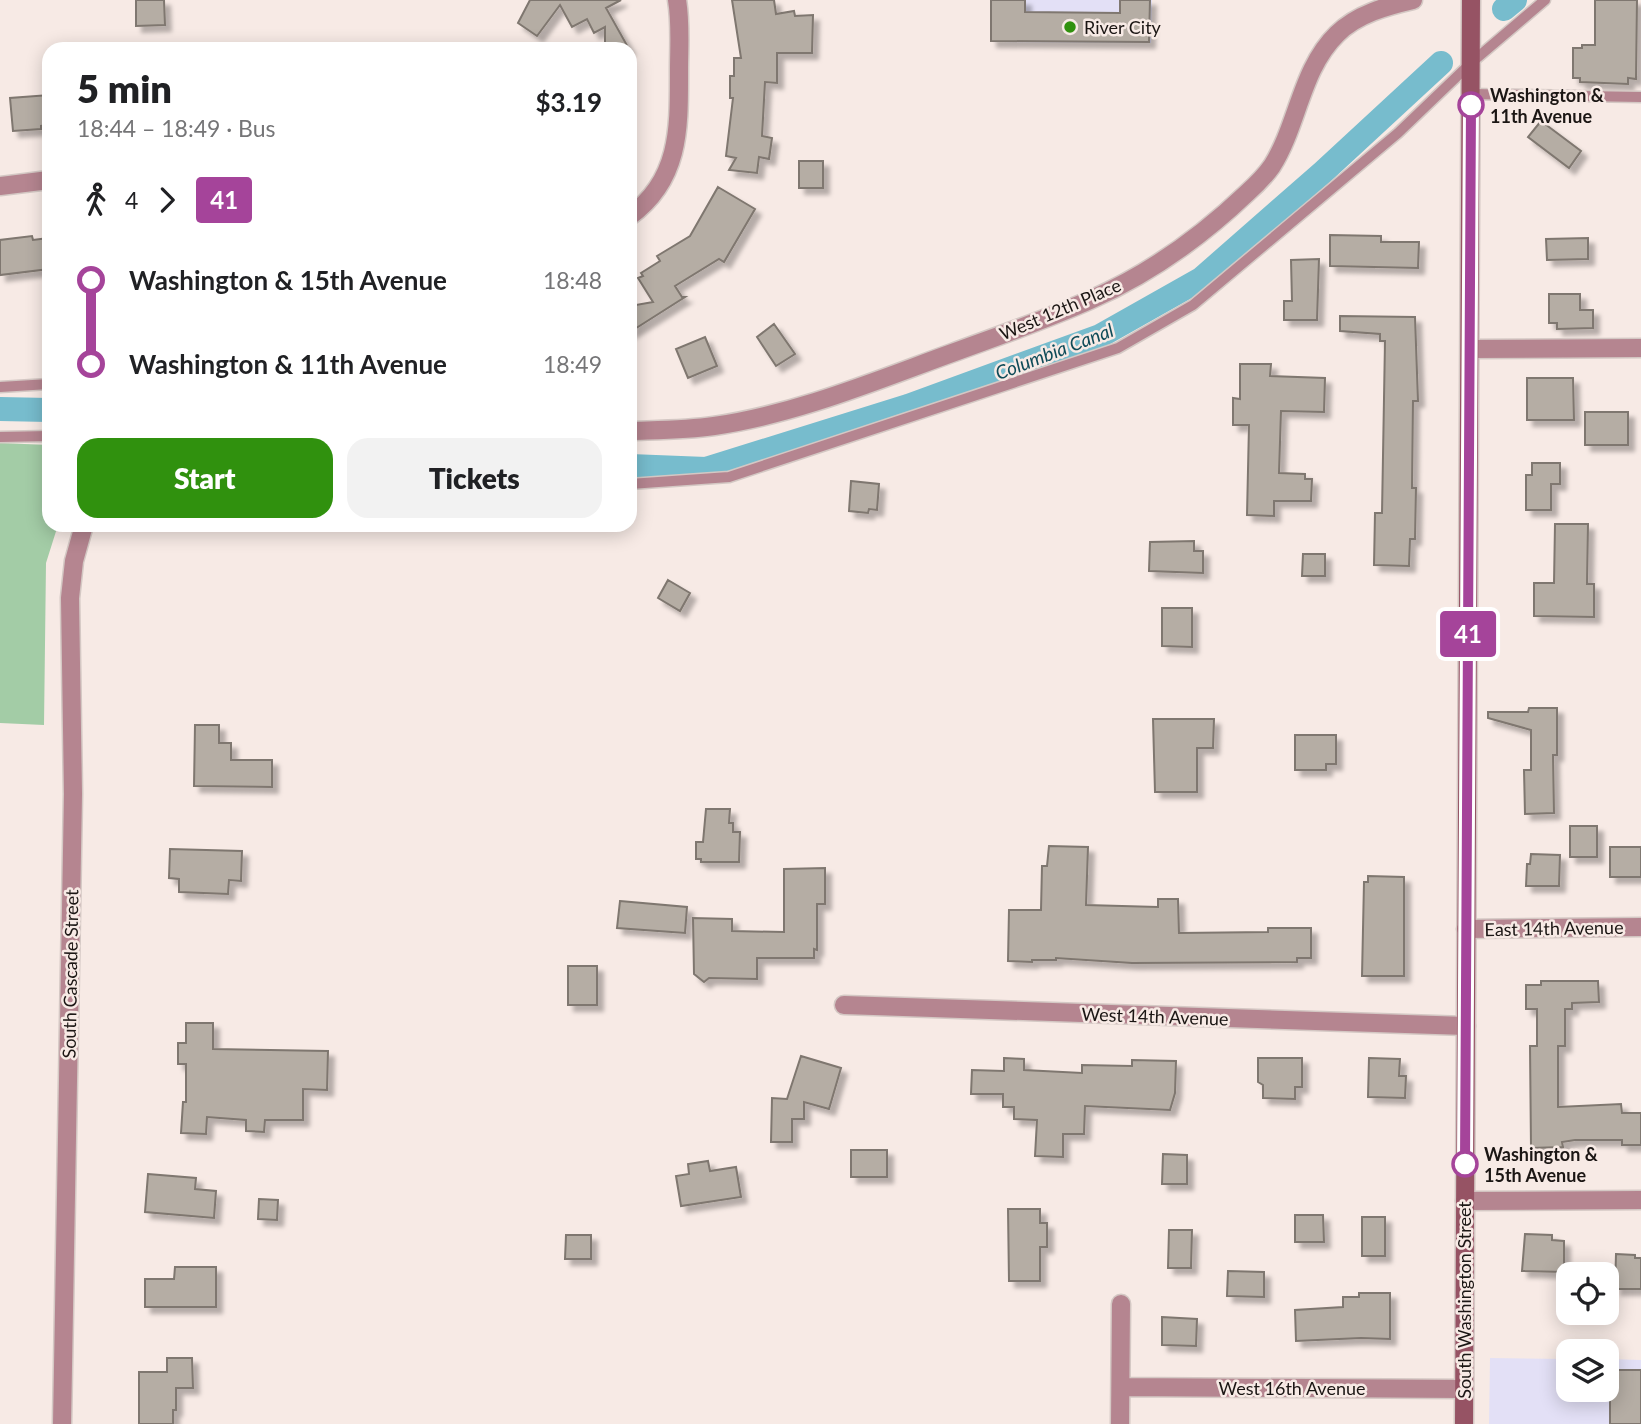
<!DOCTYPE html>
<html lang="en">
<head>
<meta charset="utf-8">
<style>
  body { margin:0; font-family:Lato,sans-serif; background:#f2f2f2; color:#202124; height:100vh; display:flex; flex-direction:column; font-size:26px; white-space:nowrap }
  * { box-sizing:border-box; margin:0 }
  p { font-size:23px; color:#757577 }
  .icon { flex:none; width:38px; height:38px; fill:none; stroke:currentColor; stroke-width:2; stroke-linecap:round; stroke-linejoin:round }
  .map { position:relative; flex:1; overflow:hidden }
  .drawer { position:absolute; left:42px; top:42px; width:595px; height:490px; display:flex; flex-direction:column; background:#fff; border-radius:21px; box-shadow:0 4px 18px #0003 }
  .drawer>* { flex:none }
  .badge { padding:0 14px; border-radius:5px; font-size:24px; line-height:46px }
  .tools { position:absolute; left:1556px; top:1262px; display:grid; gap:14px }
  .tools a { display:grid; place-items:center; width:63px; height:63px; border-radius:14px; background:#fff; box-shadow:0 4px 18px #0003; font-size:35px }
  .map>.badge { position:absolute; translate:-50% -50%; box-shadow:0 0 0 4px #fff }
  .legs { display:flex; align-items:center; gap:10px; height:77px; padding:0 35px; font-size:23px }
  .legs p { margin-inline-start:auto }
  .head { display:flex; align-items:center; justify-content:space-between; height:119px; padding:0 35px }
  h1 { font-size:38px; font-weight:800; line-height:52px }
  .cta { display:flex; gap:14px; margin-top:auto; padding:14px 35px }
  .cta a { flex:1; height:80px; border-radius:21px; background:#30910e; color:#fff; font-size:28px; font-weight:800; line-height:80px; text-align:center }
  .cta a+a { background:#f2f2f2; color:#202124 }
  ul { padding:0 35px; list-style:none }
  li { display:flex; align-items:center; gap:24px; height:84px; font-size:26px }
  li i { display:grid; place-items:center; width:10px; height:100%; margin:0 9px; background:currentColor }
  li i::after { content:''; width:18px; height:18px; margin:-9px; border:5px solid; border-radius:50%; background:#fff }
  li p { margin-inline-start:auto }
  li:first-child i { background:linear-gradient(#0000 50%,currentColor 0) }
  li:last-child i { background:linear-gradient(currentColor 50%,#0000 0) }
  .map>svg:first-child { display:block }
  .commercial { fill:#e3e0f6 }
  .green { fill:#a3cca6 }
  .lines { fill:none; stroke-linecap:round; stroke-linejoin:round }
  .canal { stroke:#77bccd; stroke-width:24 }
  .building { fill:#b5ada4; stroke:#7f776f; stroke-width:2; filter:url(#shadow) }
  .service-casing { stroke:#d4c8c4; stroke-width:13 }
  .minor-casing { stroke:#d4c8c4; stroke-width:21 }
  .secondary-casing { stroke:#d4c8c4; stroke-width:21 }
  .service { stroke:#b58590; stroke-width:10 }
  .minor { stroke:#b58590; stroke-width:18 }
  .secondary { stroke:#965364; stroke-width:18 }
  .line-1-casing { stroke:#fff; stroke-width:16 }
  .line-1 { stroke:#a5449a; stroke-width:10 }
  .poi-dot { fill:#30910e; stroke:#f7eae5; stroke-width:2.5 }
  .stop-1-dot { fill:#fff; stroke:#a5449a; stroke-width:3.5 }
  .labels { text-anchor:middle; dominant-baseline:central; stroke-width:5; stroke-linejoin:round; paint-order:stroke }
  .poi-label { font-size:18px; fill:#1b1614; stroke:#f7eae5; text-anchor:start }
  .stop-label { font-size:18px; font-weight:bold; fill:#1b1614; stroke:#f7eae5; text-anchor:start }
  .street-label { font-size:18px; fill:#1b1614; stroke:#f7eae5 }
  .water-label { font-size:19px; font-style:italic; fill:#0e4b58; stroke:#f7eae5 }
</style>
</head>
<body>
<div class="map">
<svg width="1641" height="1424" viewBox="0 0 1641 1424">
  <defs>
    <filter id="shadow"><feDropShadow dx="6" dy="6" stdDeviation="2" flood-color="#0004"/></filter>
  </defs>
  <rect width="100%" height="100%" fill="#f7eae5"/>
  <path class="commercial" d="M990,0h162l-1,43 -161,-1z
    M1490,1358l78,1v31h38l1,-31 34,1v64h-152z"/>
  <path class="green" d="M0,443l49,2v80h9l-12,38 -2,162 -44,-2z"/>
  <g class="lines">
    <path class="canal" d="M1504,9l11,-9
      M0,409l49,1
      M630,466l76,3 202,-63 192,-70 101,-57 121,-106 119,-110"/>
  </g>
  <path class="building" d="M136,0h28l1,25 -29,1z
    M530,0h91l-15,8 23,41h-24v-22l-11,6 -7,-14 -15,8 -12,-22 -23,31 -19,-13z
    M732,0h42l2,14 18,-3 1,5 18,-1 -1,38h-35v30l-12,-1 -3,54 10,2 -3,21 -10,-2 -2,16 -28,-3 7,-12 -10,-2 7,-58h-3v-22h4v-18h7z
    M991,0h34v12l95,1v-13h30l-1,42 -158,-1z
    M1595,0h42l-1,79 -8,-1v6l-48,-2v-4h-7v-30h9v-3h13z
    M49,95v30l-8,1v3l-28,2 -3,-33z
    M1541,121l40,30 -12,17 -41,-31z
    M799,161h24v27h-24z
    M718,187l37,22 -31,53 -5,-3 -44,27 7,11h3l-55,35v-26l23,-4 -15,-24 5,-2 -2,-3 19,-12 -3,-5 33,-20z
    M1330,235l51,1v6h38l-1,26 -88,-2z
    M32,236l1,4 16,-2v31l-49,6v-35z
    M1588,238v21l-41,1 -1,-21z
    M1319,259l-2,61h-33v-19h8l-1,-41z
    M1549,294h31v16h13v18l-36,1v-6h-8z
    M1340,316l75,1 3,84h-5l-1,87h4l-1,51h-5l-1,27 -35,-1 1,-52h7l3,-172h-5v-7l-40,-3z
    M774,324l21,30 -19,12 -19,-29z
    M705,337l12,29 -29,12 -12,-29z
    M1240,364h31l-1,12 55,2 -1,34 -43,-1 -2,62 26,1v5h7l-1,22h-37v15l-27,-1 2,-90h-16v-27l7,1z
    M1527,378h46l1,42h-47z
    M1585,412h43v33h-43z
    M1532,463h28v21h-9v26h-25v-35h6z
    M851,481l28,3 -2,26 -8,-1 -1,4 -19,-2z
    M1555,524h33l-1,60h7v33l-60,-1v-33h20z
    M1194,541v10h9v22l-54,-2 1,-29z
    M1303,554h22v22h-23z
    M668,580l22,13 -10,18 -22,-13z
    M1162,608h30v39l-30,-1z
    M1529,708h28v47h-4l1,58 -29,1 -1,-44h7v-40l-43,-12v-6h40z
    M1153,719h61l-1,29h-16v44h-42z
    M195,725h24v18h12v17h41v27l-78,-1z
    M1295,735h41v29h-10v6h-31z
    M706,809h24l-1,14h4v9h7l-1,30h-38v-3h-5v-17h7z
    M1570,826h27v31h-27z
    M1049,846l39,1 -2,58 72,2v-8h20l1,34 89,-1v-4h43v30h-14v4l-165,1 -76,-5v2h-24v2l-24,-1 1,-51h32l1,-44h5z
    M1610,847h31v30h-31z
    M170,849l72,2 -1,30 -12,-1 -1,14 -49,-2v-13l-10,-1z
    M1531,854l29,1 -1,31h-33l1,-22h3z
    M825,868v36h-8v46l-3,-1v9h-57v21l-48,-1 -5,4 -10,-8 -1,-56 39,1v12l52,1v-63z
    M1368,876l36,1v99h-42l2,-94h4z
    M620,901l67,6 -2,26 -68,-5z
    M568,966h29v39h-29z
    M1541,981h57l1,21 -27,1v6h-7v37h-7v61l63,-3 1,9h19v32h-19v-5h-47l-13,2 1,5 -32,1 -1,-102h7v-37h-11v-24h15z
    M186,1023h27v26l115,2 -1,39 -24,-1v31h-38l-1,12 -18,-1v-11l-39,-3 -1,17 -25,-1 2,-31h3v-38h-8v-21h8z
    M801,1056l40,12 -12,41 -25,-7v17h-12v23h-21l1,-44 15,1z
    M1004,1058l20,1v11l58,3v-8l50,1v-6l44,1 -1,32 -5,17 -85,-4 -1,28h-21v23l-28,-1 2,-36 -23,-1v-12h-11v-13h-32l1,-24 32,1z
    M1258,1058h44v29h-7v12l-32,-1v-13l-5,-3z
    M1369,1058l31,1 -1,17h7l-1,22 -37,-1z
    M851,1150h36v27h-36z
    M1163,1154l24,1v29h-25z
    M708,1161l2,10 26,-4 5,30 -60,9 -5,-30 13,-2 -1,-10z
    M148,1174l48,4 -1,11 21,2 -2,27 -69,-6z
    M259,1199l19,1 -1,20 -19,-1z
    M1008,1209h32v14h7v24h-7v34h-31z
    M1295,1215h28l1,27h-29z
    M1362,1217h23v39h-23z
    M1169,1230h23l-1,38h-23z
    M1525,1234l27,1v5l12,1v31l-42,-1z
    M566,1235h25v24h-26z
    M1616,1254l19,1v3h6v31h-26z
    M175,1267h41v40h-71v-28h29z
    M1228,1271l36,1v25l-37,-1z
    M1359,1293h31v46l-29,-1 -65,3 -1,-31 48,-3v-10h16z
    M1162,1317l35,2 -1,27 -34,-1z
    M167,1358h25l1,30h-17v22h-3v14h-34v-52h28z
    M1610,1370h31v54h-31z"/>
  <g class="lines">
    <defs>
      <path id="service" d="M1471,94l170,3
        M0,387l49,-3
        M0,437l49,-1
        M630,484l99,-7 389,-129 75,-43 205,-172 73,-70 74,-63"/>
      <path id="minor" d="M0,186l49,-6
        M630,216c51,-37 49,-90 49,-146 0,-23 2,-47 -2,-70
        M1470,349l171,-1
        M630,431c28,-1 57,-1 84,-5 82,-12 161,-45 238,-73 46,-17 93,-33 138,-53 57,-25 112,-64 157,-107 9,-8 18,-17 25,-27 26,-41 29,-97 65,-132 20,-20 50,-28 76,-34
        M1466,929l175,-2
        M844,1005l622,21
        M1465,1201l176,-1
        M1121,1387l343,2
        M62,1424l11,-630 -3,-196 4,-37 10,-36
        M1120,1424l1,-120"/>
      <path id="secondary" d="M1464,1424l7,-1424"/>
    </defs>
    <use href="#service" class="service-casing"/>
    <use href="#minor" class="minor-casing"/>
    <use href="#secondary" class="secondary-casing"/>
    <use href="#service" class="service"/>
    <use href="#minor" class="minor"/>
    <use href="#secondary" class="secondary"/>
  </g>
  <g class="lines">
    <defs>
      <path id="line-1" d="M1465,1164l6,-1059"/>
    </defs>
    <use href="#line-1" class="line-1-casing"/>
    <use href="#line-1" class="line-1"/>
  </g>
  <circle class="poi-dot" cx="1070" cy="27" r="7"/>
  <g class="stop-1-dot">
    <circle cx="1471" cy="105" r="12"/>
    <circle cx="1465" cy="1164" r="12"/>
  </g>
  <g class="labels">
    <g class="poi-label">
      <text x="1084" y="27">River City</text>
    </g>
    <g class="stop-label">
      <text x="1490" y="95">Washington &amp;<tspan x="1490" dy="21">11th Avenue</tspan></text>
      <text x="1484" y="1154">Washington &amp;<tspan x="1484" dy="21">15th Avenue</tspan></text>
    </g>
    <g class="street-label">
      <text transform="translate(1060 309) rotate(-23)">West 12th Place</text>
      <text transform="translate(1554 928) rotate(-1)">East 14th Avenue</text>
      <text transform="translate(70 974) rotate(-89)">South Cascade Street</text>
      <text transform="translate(1155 1016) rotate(2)">West 14th Avenue</text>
      <text transform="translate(1464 1300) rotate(-90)">South Washington Street</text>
      <text x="1292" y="1388">West 16th Avenue</text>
    </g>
    <g class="water-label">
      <text transform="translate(1054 351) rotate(-21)">Columbia Canal</text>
    </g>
  </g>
</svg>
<div class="tools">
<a><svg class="icon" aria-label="locate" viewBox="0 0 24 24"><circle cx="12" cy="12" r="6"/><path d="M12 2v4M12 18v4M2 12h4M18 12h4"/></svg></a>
<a><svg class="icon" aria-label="layers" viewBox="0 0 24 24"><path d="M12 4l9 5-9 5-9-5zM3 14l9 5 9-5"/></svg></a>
</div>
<b class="badge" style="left:1468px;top:634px;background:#a5449a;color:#fff">41</b>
<section class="drawer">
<div class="head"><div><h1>5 min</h1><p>18:44 – 18:49 · Bus</p></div><b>$3.19</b></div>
<div class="legs"><svg class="icon" aria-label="walk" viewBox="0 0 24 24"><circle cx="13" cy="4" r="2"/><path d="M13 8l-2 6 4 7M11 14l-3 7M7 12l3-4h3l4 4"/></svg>4<svg class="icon" aria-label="forward" viewBox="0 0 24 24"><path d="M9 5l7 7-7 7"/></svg><b class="badge" style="background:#a5449a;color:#fff">41</b></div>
<ul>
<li><i style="color:#a5449a"></i><b>Washington &amp; 15th Avenue</b><p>18:48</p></li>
<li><i style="color:#a5449a"></i><b>Washington &amp; 11th Avenue</b><p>18:49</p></li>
</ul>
<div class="cta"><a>Start</a><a>Tickets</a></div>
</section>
</div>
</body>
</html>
